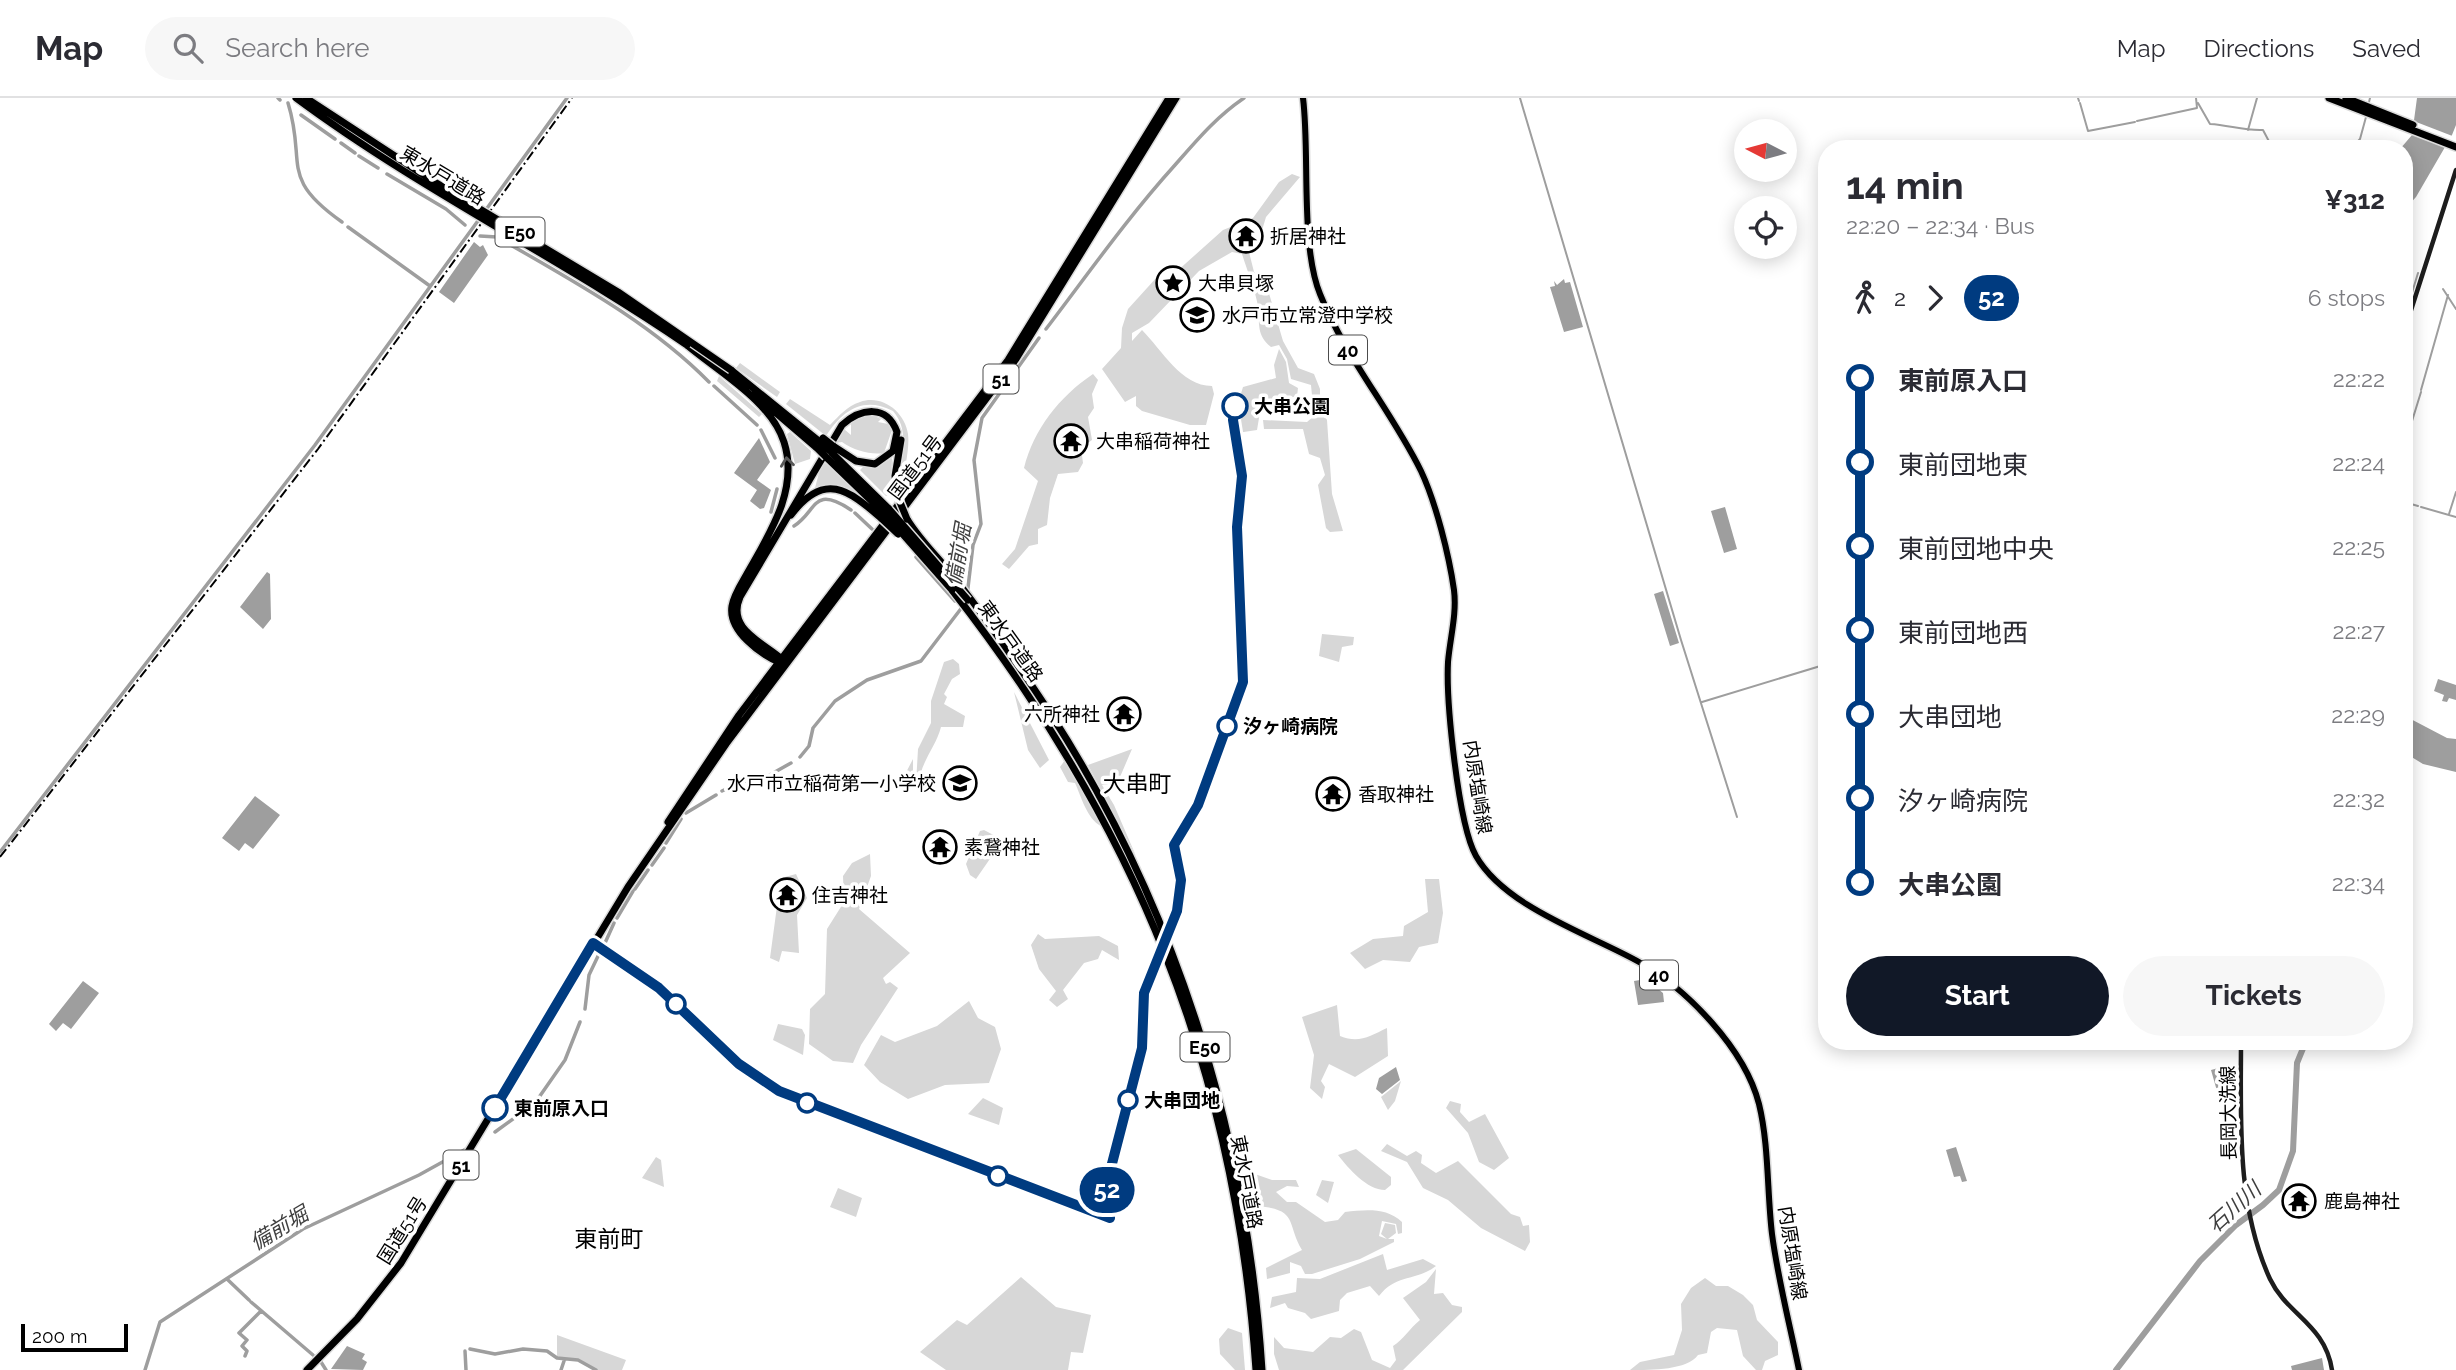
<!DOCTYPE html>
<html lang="en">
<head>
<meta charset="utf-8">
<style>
  body { margin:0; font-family:Raleway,"Noto Sans JP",sans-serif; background:#f7f7f7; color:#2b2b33; height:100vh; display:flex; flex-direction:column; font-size:26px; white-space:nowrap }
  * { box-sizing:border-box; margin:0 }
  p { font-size:23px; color:#7c7c81 }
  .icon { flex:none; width:38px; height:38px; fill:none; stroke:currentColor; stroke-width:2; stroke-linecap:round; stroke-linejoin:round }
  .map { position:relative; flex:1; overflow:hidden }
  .details { position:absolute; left:1818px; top:42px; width:595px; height:910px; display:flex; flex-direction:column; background:#fff; border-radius:28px; box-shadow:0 4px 18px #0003 }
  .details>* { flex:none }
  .badge { padding:0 14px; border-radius:23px; font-size:24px; line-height:46px }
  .needle { width:46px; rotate:276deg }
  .controls { position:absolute; left:1734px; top:21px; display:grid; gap:14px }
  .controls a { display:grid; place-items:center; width:63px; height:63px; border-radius:50%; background:#fff; box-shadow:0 4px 18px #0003; font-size:35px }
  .scale { position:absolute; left:21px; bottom:18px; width:107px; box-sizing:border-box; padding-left:7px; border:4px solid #000; border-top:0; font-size:19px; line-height:24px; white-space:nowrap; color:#000; -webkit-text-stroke:5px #fff; paint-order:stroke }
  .map>.badge { position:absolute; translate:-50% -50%; box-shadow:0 0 0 4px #fff }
  .legs { display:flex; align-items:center; gap:10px; height:77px; padding:0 28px; font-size:23px }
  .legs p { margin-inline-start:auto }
  .overview { display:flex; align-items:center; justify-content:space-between; height:119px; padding:0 28px }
  h1 { font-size:38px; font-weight:700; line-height:52px }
  .action { display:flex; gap:14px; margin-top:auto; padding:14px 28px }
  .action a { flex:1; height:80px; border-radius:42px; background:#111827; color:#fff; font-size:28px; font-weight:700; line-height:80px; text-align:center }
  .action a+a { background:#f7f7f7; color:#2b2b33 }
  ul { padding:0 28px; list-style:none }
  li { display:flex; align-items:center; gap:24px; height:84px; font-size:26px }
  li i { display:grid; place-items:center; width:10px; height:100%; margin:0 9px; background:currentColor }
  li i::after { content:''; width:18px; height:18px; margin:-9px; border:5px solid; border-radius:50%; background:#fff }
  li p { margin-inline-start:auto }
  li:first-child i { background:linear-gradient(#0000 50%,currentColor 0) }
  li:last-child i { background:linear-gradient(currentColor 50%,#0000 0) }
  header { display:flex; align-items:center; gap:42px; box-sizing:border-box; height:98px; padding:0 35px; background:#fff; border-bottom:2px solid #e1e1e2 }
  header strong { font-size:33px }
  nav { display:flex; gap:38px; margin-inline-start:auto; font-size:24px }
  .search { width:490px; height:63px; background:#f7f7f7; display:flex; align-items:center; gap:18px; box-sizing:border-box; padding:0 24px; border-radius:38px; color:#7c7c81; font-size:26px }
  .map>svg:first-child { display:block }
  .green { fill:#d7d7d7 }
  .water { fill:#9e9e9e }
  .pier { fill:#fff }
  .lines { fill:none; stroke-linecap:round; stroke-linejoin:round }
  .stream { stroke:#9e9e9e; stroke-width:2 }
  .canal { stroke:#9e9e9e; stroke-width:3.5 }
  .river { stroke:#9e9e9e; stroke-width:6 }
  .primary-casing { stroke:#dbdbdb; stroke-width:9 }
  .highway-casing { stroke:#dbdbdb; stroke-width:10 }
  .secondary { stroke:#1d1d1d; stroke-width:4.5 }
  .primary { stroke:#000; stroke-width:6 }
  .highway { stroke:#000; stroke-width:7 }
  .rail { stroke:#000; stroke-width:2; stroke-dasharray:10 3.5 2 3.5; stroke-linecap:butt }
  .highway-bridge-casing { stroke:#dbdbdb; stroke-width:10; stroke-linecap:butt }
  .highway-bridge { stroke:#000; stroke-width:7 }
  .oneway { stroke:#595959 }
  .line-1-casing { stroke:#fff; stroke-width:16 }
  .line-1 { stroke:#003b80; stroke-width:10 }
  .stop-1-dot { fill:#fff; stroke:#003b80; stroke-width:3.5 }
  .labels { text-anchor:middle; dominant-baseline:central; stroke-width:7; stroke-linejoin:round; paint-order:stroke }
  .shield { fill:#fff; stroke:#4c4c4c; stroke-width:2 }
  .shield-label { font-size:18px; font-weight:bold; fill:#000 }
  .street-label { font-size:19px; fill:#000; stroke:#fff }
  .poi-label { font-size:19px; fill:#000; stroke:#fff; text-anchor:start }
  .stop-label { font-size:19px; font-weight:bold; fill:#000; stroke:#fff; text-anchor:start }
  .water-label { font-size:21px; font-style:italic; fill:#3f3f3f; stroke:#fff }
  .quarter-label { font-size:23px; fill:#000; stroke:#fff }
</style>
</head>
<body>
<header>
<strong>Map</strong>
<div class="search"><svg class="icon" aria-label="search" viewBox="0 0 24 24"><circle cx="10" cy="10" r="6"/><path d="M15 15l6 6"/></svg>Search here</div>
<nav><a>Map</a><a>Directions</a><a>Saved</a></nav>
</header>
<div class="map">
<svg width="2456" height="1272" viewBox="0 0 2456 1272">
  <rect width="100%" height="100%" fill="#fff"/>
  <path class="green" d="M1292,76l8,3 -34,40 -6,20 -11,15 5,20h18v10l-4,8 15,51 15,27 16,6 6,15v19l7,12 5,74 11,37 -13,1 -4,-4 -8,-43 7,-10 -5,-17 -11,-4 -6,-25h-39l-1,-9 44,2 7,-6 -3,-31 -20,-6 -4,-20 -8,-14 -8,2c-15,-12 -11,-23 -13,-40 -1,-12 -12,-40 -16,-53l-10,-2 -33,19 -50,52 -17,10v8l10,-11c20,20 39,56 70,56l2,8 -8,31h-16l-48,-14 -6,-5v-10l-11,6 -23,-33 19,-21 1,-20 6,-19 29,-32 9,4 57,-51 30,-12 26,-36z
    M1279,251l7,13 3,21 9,5 -1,8 -36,10 -4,24 -20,3 -1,-23 7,-23 33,-9 -2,-13z
    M740,265l40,29 -3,5 -41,-29z
    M1093,276l5,6 -6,14 2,14 -6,9 4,23 -11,8 2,15 -5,9 -20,2 -8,24 -3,27 -9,4v15l-9,2 -20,23 -7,-5 13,-15 23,-68 -14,-13c10,-39 35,-71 69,-94z
    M719,278l43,38 -3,3 -42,-36z
    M790,301l40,26c9,-9 17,-19 30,-23 22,-8 45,10 48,32 2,17 -5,36 -4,54l-5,1c-2,-28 14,-55 -6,-78 -30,-15 -50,-1 -67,25l-40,-32z
    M870,316l11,5 -3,3 10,2 4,6 -8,23c-13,2 -29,-2 -42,-11l-7,1 9,-14 7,6v-15z
    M790,334l21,19 -1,8 -15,5 -8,-30z
    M892,360l-1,37 -5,1 -26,-26 3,-3h14z
    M826,365l35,32 -28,-10 -18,3 6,-23z
    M1322,536l32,3 -1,8 -11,2 -3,15 -20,-6z
    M953,561l6,5 1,10 -8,5 -8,15 3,3 -3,7 21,12 -2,11h-22c-5,20 -22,37 -22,58l-3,-1 2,-35 13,-26v-22l13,-39z
    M1014,594l35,68 -9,8 -12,-18z
    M1132,651l-15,35 -15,1 12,20 22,51 -48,-91z
    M913,661v24l-13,7 -1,-4z
    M1065,662l36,66c-14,-7 -20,-30 -26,-43l-7,-1 -8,-15z
    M984,732l19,10 -27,39 -6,-4 -4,-11 14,-33z
    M870,756l1,22 -12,33 51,44 -27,25 3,6 4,-2 8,6 -37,57 -8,18 -20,-2 -24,-17 1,-35 15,-15 2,-65 17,-27 -1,-26 9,-13z
    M796,776l11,24 -10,17 2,38 -17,-2 -3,11 -9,-4 10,-74 5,-7z
    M1425,781h14l4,34 -5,30 -19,4 -9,15 -27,-2 -18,9 -15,-16 23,-14 30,-3 1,-10 24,-14z
    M1038,836l7,5 54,-3 19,10 1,14 -17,-10 -4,9 -14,4 -21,27 5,9 -11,8 -8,-7 7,-9 -17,-22 -8,-24z
    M969,903l9,17 17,9 6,22 -12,34 -44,2 -37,14 -28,-17 -16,-17 17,-30 14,7 42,-16z
    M1337,907l3,31c19,8 30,0 47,-8l1,28 -33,21 -26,-13 -8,17 4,6 -3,12 -12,-11 4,-33 -12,-38z
    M778,926l24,5 3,6 -2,20 -30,-15z
    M1401,983l-6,20 -7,9 -7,-13z
    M983,1000l20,10 -4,17 -31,-11z
    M1450,1003l11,3 -1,8 9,10 16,-8 24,44 -15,12 -15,-8 -11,-29 -22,-25z
    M1387,1046l20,12 9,-5 6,4 -1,8 15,10 22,-12 53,53 9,3 3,9 6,-1 1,17 -5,9 -44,-23 -33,-28 -25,-12 -16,-26 -26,-11z
    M1356,1051l35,28v8l-6,5c-18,0 -36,-21 -47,-35z
    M656,1059l5,3 3,27 -22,-9z
    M1252,1075l20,7h24l3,7 -12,-1 -11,6 11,10h9l29,20 13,-2 7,-8c20,-2 41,-5 57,10v11l-4,1 -2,-10 -14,-3 -3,15 8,3 -6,-5 4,-11 10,2 1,8 -8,6h6v3l-34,17 -48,15h-7l-4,-8 -11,-4v11l-23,6 -1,-11 36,-18c-16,-27 -3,-40 -44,-44z
    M1322,1082l12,2 -6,21 -12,-8z
    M838,1090l24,10 -6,19 -26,-10z
    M1383,1156l4,16 36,-11 13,7c-21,16 -39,7 -57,30l-9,-10 -23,7 -7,7 -1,11 -28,8 -6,-6 -17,-5 -3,-5 -15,5 2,-11 24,-5 1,-14 23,1z
    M1436,1171l-2,25 9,-1 9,12 10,2v5l-59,58h-124l-5,-16v-17l10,11 29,4 17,-15 11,1 13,-9 7,3 11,28 18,8 6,-8 -3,-14c10,-6 17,-18 27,-26l-17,-22 23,-16z
    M1021,1179l35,30 35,8 -8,38 -12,-1 -3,18h-122l-26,-18 37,-32 10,5z
    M1705,1180l11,8h12l15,9 10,10 4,15 21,22v13l-13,6 -3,9h-6l-13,-14 -6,-26 -20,-2 -6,4 -4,21 -9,2c-11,15 -45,15 -68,15l10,-8 34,-7 8,-25 -1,-26 10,-16z
    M1228,1230l14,5 3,37h-10l-15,-16 -1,-15z
    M557,1237l69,25 -4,10h-24l-19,-11 -22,-2z"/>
  <path class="water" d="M2417,0h39v27l-4,10 -36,62 -11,12 -1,-60h-4l12,-14z
    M474,144l6,5 3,-2 5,10 -34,48 -15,-11z
    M1564,181l1,4 5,-1 13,45 -19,5 -14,-45 5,-1 -1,-5 3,4z
    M759,340l11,24 -13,18 14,10 -7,18 -4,1 -10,-8 7,-11 -23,-17z
    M1725,409l12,42 -13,4 -13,-42z
    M267,474l3,2 1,45 -8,10 -23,-22z
    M1663,493l16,52 -9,3 -16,-52z
    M2438,581l18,6v15l-7,-2 -2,4 -5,-1 2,-6 -10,-4z
    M2405,618l42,22 9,1v33l-33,-8 -18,-11z
    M255,698l25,19 -27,34 -8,-6 -6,8 -17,-13z
    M1646,881l17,14 1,9 -26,3 -4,-24z
    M83,883l16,12 -28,36 -8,-6 -7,8 -7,-7z
    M1396,969l4,13 -18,14 -6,-5 3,-11z
    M2222,969l10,33 -5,2 -2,-6 -6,2 -8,-28z
    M1956,1049l11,34 -5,1 -2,-6 -6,1 -8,-27z
    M347,1248l18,8 -3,5 5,3 -4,8 -32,-1z
    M2322,1260l2,12h-32l-1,-4z"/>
  <path class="pier" d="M2411,22l44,17 -6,11 -40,-16z"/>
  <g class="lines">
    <path class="stream" d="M1520,0l161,542 56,177
      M2078,0l1,3
      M2369,4l1,-4
      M2080,5l8,28 47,-9
      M2198,5l12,21c19,1 34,7 53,6l10,19
      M2137,23l60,-13 -1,-10
      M2248,32l9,-32
      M2351,51l9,-10 6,-22
      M2443,191l13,20
      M2404,221l14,-46
      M2421,292l27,-95
      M2404,349l17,-55
      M2404,404l14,4
      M2421,409l35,10
      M2449,416l7,-22
      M1702,604l125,-38"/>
    <path class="canal" d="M278,0l2,2
      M288,5c19,61 -10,74 54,119
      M301,17l34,24
      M341,45l14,10
      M359,58l19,12
      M387,76l59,35 19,16
      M485,113l82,-113
      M348,129l82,59
      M480,138l17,1c74,43 152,84 212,145
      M1046,231c42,-55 82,-112 129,-164 22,-25 41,-48 69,-67
      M714,288l43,39
      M761,332l14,28
      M771,414l6,-23
      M855,415l17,16
      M794,428c23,-14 18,-42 57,-16
      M916,459l39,44
      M967,498l6,-51 8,-21 -7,-64 8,-42 57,-80
      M800,659l9,-11 4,-18 22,-27 32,-21 54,-19 42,-55
      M722,693l21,-10 14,1 34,-19
      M686,715l30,-18
      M666,745l15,-24
      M0,754l315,-407 165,-227
      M652,767l12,-17
      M635,791l13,-19
      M617,820l16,-27
      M605,845l9,-20
      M585,911l4,-34 10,-21
      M495,1034l40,-29 30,-43 15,-38
      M228,1182l21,20
      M251,1204l62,53
      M470,1251l25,5 28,-5 24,2 10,7 21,2 18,10
      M465,1253l1,19
      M245,1258l2,-5 -5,-5 5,-6 -8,-7 22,-22
      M321,1264l5,8
      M145,1272l15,-48 143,-93 116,-54 47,-26
      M561,1272l3,-9"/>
    <path class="river" d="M2116,1272l84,-109 36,-36 27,-20 16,-15 14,-39 4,-88 9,-22"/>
    <defs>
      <path id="primary" d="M1303,0c7,55 -3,147 17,196 25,63 71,116 101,177 15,32 28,84 33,119 3,24 -4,48 -6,72 -2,39 10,162 28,194 29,51 113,78 163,106 48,27 106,87 120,142 10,41 8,88 13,130 6,46 18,91 27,136"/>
      <path id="highway" d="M2329,0l127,49
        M2346,0l67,27
        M687,247c32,27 84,56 97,97 15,47 -14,91 -36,130 -6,11 -14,22 -16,34 -4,25 29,49 49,57
        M731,272l89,72
        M754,296l63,54
        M830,353l59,58
        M826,359l59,57
        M897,397l-2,-19 6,-36
        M791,417c33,-44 57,-26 91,4
        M907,421c14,23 34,41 50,62 33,43 65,89 95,135 126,196 195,422 210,654
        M952,492c185,237 283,478 304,780
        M783,562c-20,-18 -57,-31 -43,-63l102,-172c19,-17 45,-21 55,7l-4,19 -18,13 -19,-3 -23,-15
        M668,724l71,-107 269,-355 161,-262
        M307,1272l50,-51 44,-56 227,-376 98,-143 290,-385 160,-261"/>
    </defs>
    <use href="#primary" class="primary-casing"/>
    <use href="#highway" class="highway-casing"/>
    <path class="secondary" d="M2404,234l52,-162
      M2241,943c0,79 -5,164 29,238 17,36 55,45 62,91"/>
    <use href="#primary" class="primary"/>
    <use href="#highway" class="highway"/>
    <path class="rail" d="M0,759l318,-408 254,-351"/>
    <defs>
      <path id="highway-bridge" d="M296,0c124,92 264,160 391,247
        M306,0l127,83 185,111 113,78
        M823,340l10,8
        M820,344l10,9
        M817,350l9,9
        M897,397l10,24
        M889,411l79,91
        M885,416l67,76
        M882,421l16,15"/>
    </defs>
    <use href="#highway-bridge" class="highway-bridge-casing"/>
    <use href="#highway-bridge" class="highway-bridge"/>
  </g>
  <defs><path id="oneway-chevron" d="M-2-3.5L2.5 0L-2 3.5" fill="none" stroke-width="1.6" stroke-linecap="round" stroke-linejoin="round" transform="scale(1.75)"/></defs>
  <use class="oneway" href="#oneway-chevron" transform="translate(787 364) rotate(-97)"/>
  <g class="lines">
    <defs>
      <path id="line-1" d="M495,1010l98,-165 66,45 80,76 40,27 331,127 -2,-39 34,-131 2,-55 33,-82 4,-31 -7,-35 24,-40 45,-123 -6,-155 5,-51 -9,-56 2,-14"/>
    </defs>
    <use href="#line-1" class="line-1-casing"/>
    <use href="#line-1" class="line-1"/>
  </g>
  <defs>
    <symbol id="temple-ring" viewBox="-11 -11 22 22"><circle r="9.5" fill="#fff" stroke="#000" stroke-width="1.5"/><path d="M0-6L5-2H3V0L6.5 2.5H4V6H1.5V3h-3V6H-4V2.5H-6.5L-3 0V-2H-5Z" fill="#000"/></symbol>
    <symbol id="sight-ring" viewBox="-11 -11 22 22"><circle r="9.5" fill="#fff" stroke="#000" stroke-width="1.5"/><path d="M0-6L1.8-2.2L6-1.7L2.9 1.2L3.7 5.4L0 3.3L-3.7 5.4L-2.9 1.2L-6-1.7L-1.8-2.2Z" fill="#000"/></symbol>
    <symbol id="school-ring" viewBox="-11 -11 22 22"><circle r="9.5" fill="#fff" stroke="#000" stroke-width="1.5"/><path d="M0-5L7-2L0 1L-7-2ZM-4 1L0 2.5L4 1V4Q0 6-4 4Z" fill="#000"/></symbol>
  </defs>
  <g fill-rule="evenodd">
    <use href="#temple-ring" x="1227" y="119" width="38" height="38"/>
    <use href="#sight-ring" x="1154" y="166" width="38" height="38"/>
    <use href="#school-ring" x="1178" y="198" width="38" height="38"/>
    <use href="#temple-ring" x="1052" y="324" width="38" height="38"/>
    <use href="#temple-ring" x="1105" y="597" width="38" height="38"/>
    <use href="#school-ring" x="941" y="666" width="38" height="38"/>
    <use href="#temple-ring" x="1314" y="677" width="38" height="38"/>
    <use href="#temple-ring" x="921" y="730" width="38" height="38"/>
    <use href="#temple-ring" x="768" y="778" width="38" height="38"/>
    <use href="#temple-ring" x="2280" y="1084" width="38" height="38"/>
  </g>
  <g class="stop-1-dot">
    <circle cx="1235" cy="308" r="12"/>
    <circle cx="1227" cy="628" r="9"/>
    <circle cx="676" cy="906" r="9"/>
    <circle cx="1128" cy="1002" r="9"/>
    <circle cx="807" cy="1005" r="9"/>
    <circle cx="495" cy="1010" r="12"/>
    <circle cx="998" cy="1078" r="9"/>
  </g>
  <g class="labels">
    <g class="shield">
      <rect x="495.5" y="119.5" width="49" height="29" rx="5"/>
      <rect x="1329" y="237.5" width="38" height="29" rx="5"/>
      <rect x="983.5" y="266.5" width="35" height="29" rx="5"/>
      <rect x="1640" y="862.5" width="38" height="29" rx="5"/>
      <rect x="1180.5" y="934.5" width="49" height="29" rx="5"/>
      <rect x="443.5" y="1052.5" width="35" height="29" rx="5"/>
    </g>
    <g class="shield-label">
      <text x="520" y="134">E50</text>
      <text x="1348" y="252">40</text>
      <text x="1001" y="281">51</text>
      <text x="1659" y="877">40</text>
      <text x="1205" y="949">E50</text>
      <text x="461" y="1067">51</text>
    </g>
    <g class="street-label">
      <text transform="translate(443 77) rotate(31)">東水戸道路</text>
      <text transform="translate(915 369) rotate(-53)">国道51号</text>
      <text transform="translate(1011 543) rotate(54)">東水戸道路</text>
      <text transform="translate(1478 689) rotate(81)">内原塩崎線</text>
      <text transform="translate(2228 1015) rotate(-91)">長岡大洗線</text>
      <text transform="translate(1247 1084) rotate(79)">東水戸道路</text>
      <text transform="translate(402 1132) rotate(-58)">国道51号</text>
      <text transform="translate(1793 1155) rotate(81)">内原塩崎線</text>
    </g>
    <g class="poi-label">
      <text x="1270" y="138">折居神社</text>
      <text x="1198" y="185">大串貝塚</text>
      <text x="1222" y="217">水戸市立常澄中学校</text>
      <text x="1096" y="343">大串稲荷神社</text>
      <text x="1100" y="616" text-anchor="end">六所神社</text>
      <text x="936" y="685" text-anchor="end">水戸市立稲荷第一小学校</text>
      <text x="1358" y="696">香取神社</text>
      <text x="964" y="749">素鵞神社</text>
      <text x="812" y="797">住吉神社</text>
      <text x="2324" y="1103">鹿島神社</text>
    </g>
    <g class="stop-label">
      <text x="1254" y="308">大串公園</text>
      <text x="1243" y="628">汐ヶ崎病院</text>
      <text x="1144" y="1002">大串団地</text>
      <text x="514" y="1010">東前原入口</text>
    </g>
    <g class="water-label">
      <text transform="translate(958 457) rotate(-80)">備前堀</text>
      <text transform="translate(2234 1109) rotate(-42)">石川川</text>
      <text transform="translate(279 1130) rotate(-31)">備前堀</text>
    </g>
    <g class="quarter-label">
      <text x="1137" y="685">大串町</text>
      <text x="609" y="1140">東前町</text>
    </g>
  </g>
</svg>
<div class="controls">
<a><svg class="needle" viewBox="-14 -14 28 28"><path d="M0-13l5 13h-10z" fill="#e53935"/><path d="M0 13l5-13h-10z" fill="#7c7c81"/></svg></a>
<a><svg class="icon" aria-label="locate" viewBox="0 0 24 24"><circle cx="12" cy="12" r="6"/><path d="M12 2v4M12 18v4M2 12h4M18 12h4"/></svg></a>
</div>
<div class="scale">200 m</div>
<b class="badge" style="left:1107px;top:1092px;background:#003b80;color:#fff">52</b>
<section class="details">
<div class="overview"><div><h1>14 min</h1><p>22:20 – 22:34 · Bus</p></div><b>¥312</b></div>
<div class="legs"><svg class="icon" aria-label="walk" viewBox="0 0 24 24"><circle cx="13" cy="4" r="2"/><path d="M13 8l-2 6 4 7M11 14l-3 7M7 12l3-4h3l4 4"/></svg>2<svg class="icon" aria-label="forward" viewBox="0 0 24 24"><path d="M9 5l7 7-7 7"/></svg><b class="badge" style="background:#003b80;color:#fff">52</b><p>6 stops</p></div>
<ul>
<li><i style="color:#003b80"></i><b>東前原入口</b><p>22:22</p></li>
<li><i style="color:#003b80"></i><span>東前団地東</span><p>22:24</p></li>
<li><i style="color:#003b80"></i><span>東前団地中央</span><p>22:25</p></li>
<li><i style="color:#003b80"></i><span>東前団地西</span><p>22:27</p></li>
<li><i style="color:#003b80"></i><span>大串団地</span><p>22:29</p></li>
<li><i style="color:#003b80"></i><span>汐ヶ崎病院</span><p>22:32</p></li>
<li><i style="color:#003b80"></i><b>大串公園</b><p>22:34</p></li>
</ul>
<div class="action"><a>Start</a><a>Tickets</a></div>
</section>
</div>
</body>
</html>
